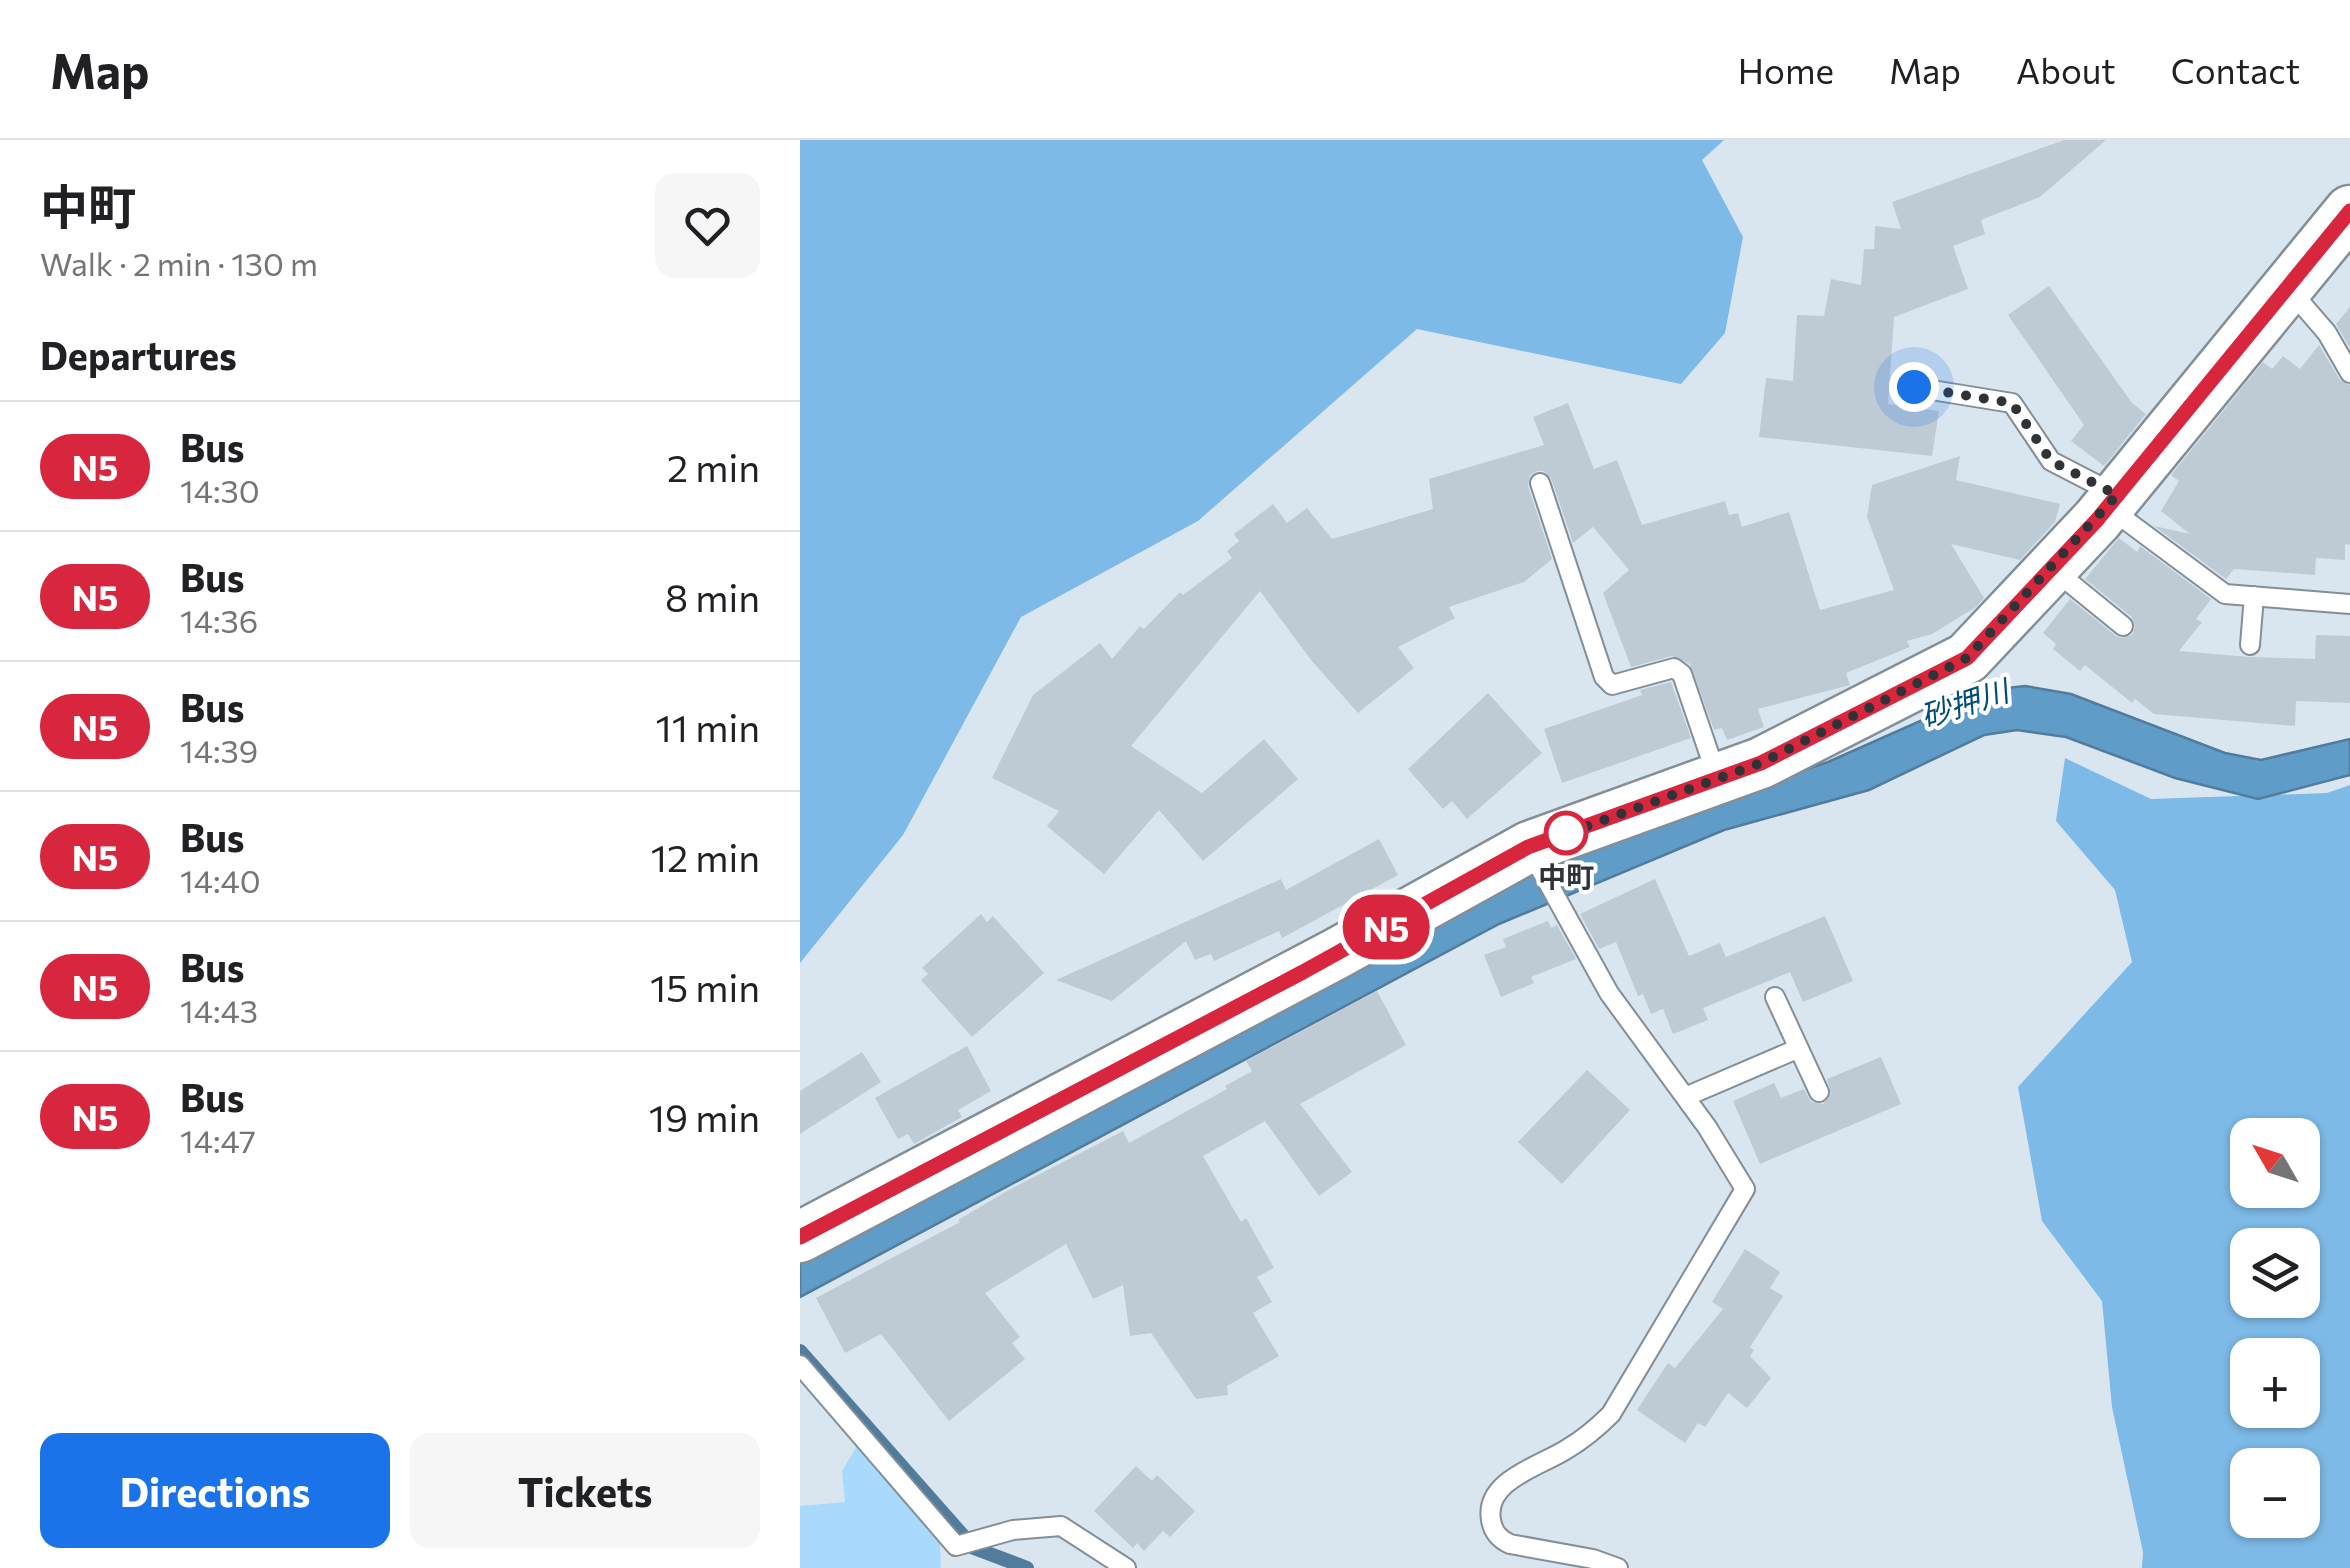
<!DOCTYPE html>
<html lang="en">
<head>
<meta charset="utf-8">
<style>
  body { margin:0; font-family:Commissioner,"Noto Sans JP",sans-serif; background:#f6f6f6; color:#202124; height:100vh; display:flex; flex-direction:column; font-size:38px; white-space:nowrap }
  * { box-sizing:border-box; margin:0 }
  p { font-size:32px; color:#757577 }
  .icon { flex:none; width:55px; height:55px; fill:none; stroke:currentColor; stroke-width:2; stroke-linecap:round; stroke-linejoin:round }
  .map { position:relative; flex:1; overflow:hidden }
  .details { display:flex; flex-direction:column; background:#fff; width:800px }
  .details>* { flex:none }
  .badge { padding:0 20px; border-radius:32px; font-size:35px; line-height:65px }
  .needle { width:65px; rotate:309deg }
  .fabs { position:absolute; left:1430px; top:978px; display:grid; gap:20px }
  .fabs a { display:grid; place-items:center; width:90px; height:90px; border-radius:20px; background:#fff; box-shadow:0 2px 8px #0004; font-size:50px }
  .you { position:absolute; width:50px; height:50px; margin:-25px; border:8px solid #fff; border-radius:50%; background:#1a73e8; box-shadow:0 0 0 15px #1a73e833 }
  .map>.badge { position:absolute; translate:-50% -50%; box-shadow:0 0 0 5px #fff }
  h2 { padding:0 40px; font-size:38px; line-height:90px }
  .round { display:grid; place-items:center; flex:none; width:105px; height:105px; border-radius:20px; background:#f6f6f6 }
  .summary { display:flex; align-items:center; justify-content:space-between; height:170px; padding:0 40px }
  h1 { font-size:48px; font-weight:700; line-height:75px }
  .primary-button { display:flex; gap:20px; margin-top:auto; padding:20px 40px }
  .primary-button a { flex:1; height:115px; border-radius:20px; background:#1a73e8; color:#fff; font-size:40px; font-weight:700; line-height:115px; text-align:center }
  .primary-button a+a { background:#f6f6f6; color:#202124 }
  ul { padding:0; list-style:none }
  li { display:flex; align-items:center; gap:30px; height:130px; padding:0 40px; border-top:2px solid #e0e0e0 }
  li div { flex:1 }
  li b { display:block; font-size:38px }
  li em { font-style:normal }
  li .badge { min-width:110px; font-weight:700; text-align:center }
  header { display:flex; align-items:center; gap:60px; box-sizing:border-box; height:140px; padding:0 50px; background:#fff; border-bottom:2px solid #e0e0e0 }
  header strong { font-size:48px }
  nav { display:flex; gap:55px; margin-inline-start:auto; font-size:35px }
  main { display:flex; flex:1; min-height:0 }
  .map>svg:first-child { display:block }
  .green { fill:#aad9fe }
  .forest { fill:#7dbae7; fill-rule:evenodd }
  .water { fill:#609cc8; stroke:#517c9c; stroke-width:2.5 }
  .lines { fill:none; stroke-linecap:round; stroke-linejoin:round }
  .stream { stroke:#517c9c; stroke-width:14 }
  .building { fill:#bfcbd4 }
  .lane-casing { stroke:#838e97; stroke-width:22 }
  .secondary-casing { stroke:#838e97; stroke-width:55 }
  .lane { stroke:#fff; stroke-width:18 }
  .secondary { stroke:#fff; stroke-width:50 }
  .line-casing { stroke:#fff; stroke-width:22 }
  .line { stroke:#d7263d; stroke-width:15 }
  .walk { stroke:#2f3337; stroke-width:10; stroke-dasharray:0 18 }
  .stop-dot { fill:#fff; stroke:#d7263d; stroke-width:5 }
  .labels { text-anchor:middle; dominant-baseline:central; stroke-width:8; stroke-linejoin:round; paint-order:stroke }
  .stop-label { font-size:28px; font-weight:bold; fill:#2f3337; stroke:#fff }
  .water-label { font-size:30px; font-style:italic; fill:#004d78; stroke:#fff }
</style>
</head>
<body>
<header>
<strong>Map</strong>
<nav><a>Home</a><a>Map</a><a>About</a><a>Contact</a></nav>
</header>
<main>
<section class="details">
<div class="summary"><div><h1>中町</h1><p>Walk · 2 min · 130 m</p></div><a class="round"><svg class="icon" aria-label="heart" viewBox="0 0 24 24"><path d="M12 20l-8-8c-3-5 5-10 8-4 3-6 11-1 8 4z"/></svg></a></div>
<h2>Departures</h2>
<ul>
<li><span class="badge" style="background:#d7263d;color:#fff">N5</span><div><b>Bus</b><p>14:30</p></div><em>2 min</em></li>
<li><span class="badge" style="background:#d7263d;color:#fff">N5</span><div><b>Bus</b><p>14:36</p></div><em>8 min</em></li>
<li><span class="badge" style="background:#d7263d;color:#fff">N5</span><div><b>Bus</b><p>14:39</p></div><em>11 min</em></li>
<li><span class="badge" style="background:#d7263d;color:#fff">N5</span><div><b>Bus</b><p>14:40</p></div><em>12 min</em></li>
<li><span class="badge" style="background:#d7263d;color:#fff">N5</span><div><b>Bus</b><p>14:43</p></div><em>15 min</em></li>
<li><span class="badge" style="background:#d7263d;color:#fff">N5</span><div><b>Bus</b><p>14:47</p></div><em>19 min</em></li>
</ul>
<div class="primary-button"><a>Directions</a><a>Tickets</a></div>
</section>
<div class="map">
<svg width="1550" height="1428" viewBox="0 0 1550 1428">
  <rect width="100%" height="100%" fill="#dae6ef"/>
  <path class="green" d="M57,1306l83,96 1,26h-141v-62l45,-4 -3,-31z"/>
  <path class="forest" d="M0,0h924l-22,20 41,77 -18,96 -44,51 -264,-55 -219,192 -177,96 -118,218 -103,128z
    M1265,618l86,41 176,-6 23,-8v783h-208l1,-16 -31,-145 -10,-106 -60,-80 -24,-134 114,-125 -17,-72 -59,-69zM1448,995h54v55h-54zM1448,1105h54v55h-54zM1448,1215h54v55h-54zM1448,1325h54v55h-54z"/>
  <path class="water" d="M1225,546l46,8 154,59 36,7 89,-21v36l-92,24 -83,-21 -109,-41 -49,-7 -33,5 -115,55 -145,40 -225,94 -699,373v-41l721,-380 191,-76 116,-38 162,-72z"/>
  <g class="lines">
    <path class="stream" d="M0,1211l174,197 53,20"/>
  </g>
  <path class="building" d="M1264,0h42l-66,57 -59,23 4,14 -32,12 15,43 -74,28 -6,87 51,7 -7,45 -173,-19 7,-59 27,3 4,-66 27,1 7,-37 30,6 3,-36h10l1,-23 26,3 -9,-27z
    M1249,146l83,117 14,11 -42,52 -33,-25 13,-16 -76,-110z
    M1550,167v41l-14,-24z
    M1519,205l21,35 10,5v160l-5,-1v16l-29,-2 -1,17 -81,-6 -8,10 -72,-53 36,8 -29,-23 18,-30 -8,-6 92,-113 9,7 11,-13 17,13z
    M768,263l26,66 23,-9 25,65 83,-24 4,14 9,-2 4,14 47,-15 31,98 74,-20 -27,-73 5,-32 88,-29 -4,24 104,24 -5,18 -35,38 -69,-16 33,54 -8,9 -44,27 -25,7 3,6 -64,26 4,12 -92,24 6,18 -37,13 -5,-12 -8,2 -24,-66 -18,-8 -41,11 -28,-74 26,-23 -36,-43 -20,16 -22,-65 -8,-7h-6l-7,4 -2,11 24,73 -28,23 -75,25 6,11 -57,29 16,21 -56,45 -47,-53 -51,-69 -129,155 71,47 62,-54 34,40 -95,82 -44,-51 -55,64 -57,-48 12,-15 -67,-33 41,-83 67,-52 12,16 28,-33 4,3 36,-37 3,3 49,-37 -5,-7 12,-10 -5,-7 39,-30 14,19 20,-15 25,31 101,-30 -4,-30 115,-34 -11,-28z
    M1319,398l18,14 3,-6 71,53 -15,20 6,3 -23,29 71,6 65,2 1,-24 34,1v67l-54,-2 -1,25 -141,-12 -19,-15 -3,4 -47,-38 -5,6 -27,-22 3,-5 -13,-11 27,-34 46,37 6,2 10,-3 3,-8 -3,-10 -47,-38z
    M871,542l20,56 -129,45 -18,-54 98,-34 -2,-5z
    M688,553l54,60 -75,66 -15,-18 -9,8 -35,-40z
    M579,699l19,36 -116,63 -3,-7 -65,30 -3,-7 -16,6 -9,-19 -74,60 -56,-21 225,-101 5,11z
    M855,739l34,77 31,-13 6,14 99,-41 28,65 -50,21 -13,-30 -87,36 5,12 -35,14 -10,-25 -12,5 -8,-20 -5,2 -22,-54 -17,7 -19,-35z
    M181,774l6,8 6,-6 51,57 -72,64 -51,-57 7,-6 -6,-6z
    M748,781l3,7 6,-3 19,34 -45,18 3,6 -33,14 -17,-42 22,-8 -3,-8z
    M577,851l29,54 -106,59 52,68 -33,24 -54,-75 -62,35 38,66 5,-4 28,50 -17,9 15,25 -19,11 26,43 -52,30 1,9 -32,4 -45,-66 -21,3 -7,-51 -30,14 -27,-55 -81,49 35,44 -8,6 13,16 -76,62 -68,-87 -36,19 -29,-55 144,-76 -2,-2 49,-29 116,-60 6,12 98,-54 -2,-3 27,-15 -6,-10z
    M167,906l24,45 -33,19 4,7 -48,27 -6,-10 -10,5 -23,-41z
    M62,912l19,30 -81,52v-43z
    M1081,917l20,47 -141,60 -27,-63 41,-18 7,15 23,-9 7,13 12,2 8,-10 -4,-15z
    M787,930l43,40 -68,74 -44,-42z
    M945,1109l35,23 -10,16 13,8 -33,51 4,3 -4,6 21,22 -24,30 -19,-15 -23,34 -7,-4 -13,20 -48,-33 31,-47 7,5 48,-59 -11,-7z
    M336,1326l16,15 5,-6 38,36 -25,26 -7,-6 -19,20 -7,-8 -4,5 -39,-37z"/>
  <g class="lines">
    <defs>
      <path id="lane" d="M1489,149l38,44 23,40
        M1113,247l99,16 39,58 62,32
        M740,343l64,194 8,8 62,-17 8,6 34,100
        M1312,370l113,84 125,10
        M1253,429l70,57
        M1450,505l4,-49
        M731,712l78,141 98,134 38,62 -134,225c-14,14 -27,25 -44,35 -26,17 -83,31 -76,71 2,12 8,19 19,24l83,15 25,9
        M975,857l44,95
        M885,957l112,-48
        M0,1225l156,181 57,-16 48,-4 65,42"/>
      <path id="secondary" d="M0,1097l536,-283 193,-107 232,-84 206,-105 130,-138 253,-309"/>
    </defs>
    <use href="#lane" class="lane-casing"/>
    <use href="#secondary" class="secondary-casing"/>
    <use href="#lane" class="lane"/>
    <use href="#secondary" class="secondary"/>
  </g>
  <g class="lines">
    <defs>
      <path id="line" d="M0,1097l503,-265 225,-125 233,-84 206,-105 130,-138 253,-309"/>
    </defs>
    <use href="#line" class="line-casing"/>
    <use href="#line" class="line"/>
    <path class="walk" d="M766,693l-6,3 201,-73 206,-105 150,-163 -66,-34 -39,-58 -98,-16"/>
  </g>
  <circle class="stop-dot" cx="766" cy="693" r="20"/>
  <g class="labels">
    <g class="stop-label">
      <text x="766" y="736">中町</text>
    </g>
    <g class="water-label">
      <text transform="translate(1164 562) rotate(-18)">砂押川</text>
    </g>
  </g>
</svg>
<div class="fabs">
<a><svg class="needle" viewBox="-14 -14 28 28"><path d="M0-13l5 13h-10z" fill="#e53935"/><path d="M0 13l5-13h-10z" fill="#757577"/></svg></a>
<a><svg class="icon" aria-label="layers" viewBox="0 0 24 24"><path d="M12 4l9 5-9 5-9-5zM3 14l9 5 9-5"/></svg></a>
<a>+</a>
<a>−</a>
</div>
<div class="you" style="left:1114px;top:247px"></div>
<b class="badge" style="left:586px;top:787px;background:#d7263d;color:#fff">N5</b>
</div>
</main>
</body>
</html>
